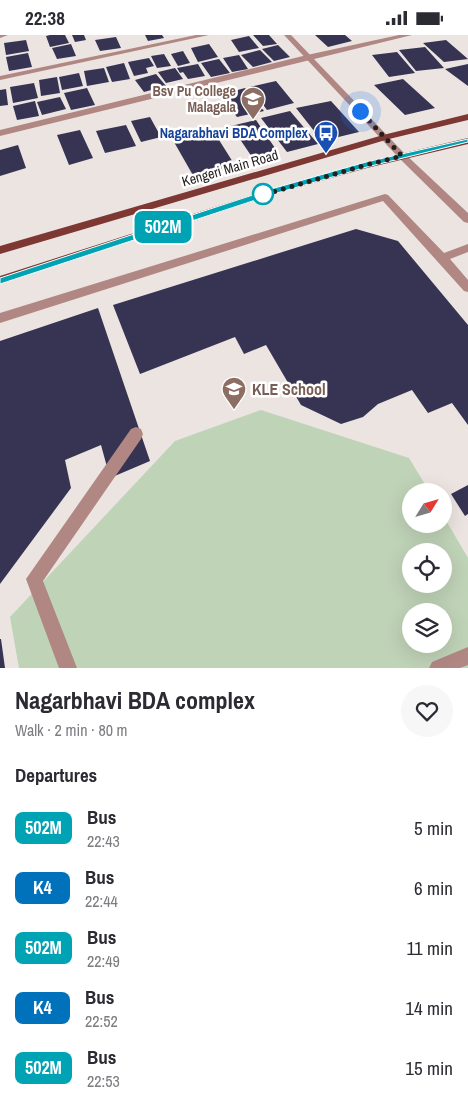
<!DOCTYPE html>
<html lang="en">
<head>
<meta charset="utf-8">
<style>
  body { margin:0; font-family:"Archivo Narrow",sans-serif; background:#f7f7f7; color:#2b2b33; height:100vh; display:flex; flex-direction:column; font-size:19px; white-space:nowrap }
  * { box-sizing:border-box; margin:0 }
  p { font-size:16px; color:#7c7c81 }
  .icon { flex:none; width:28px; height:28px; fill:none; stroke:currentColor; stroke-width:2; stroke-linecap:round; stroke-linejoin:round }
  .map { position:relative; height:633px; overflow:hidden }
  .drawer { display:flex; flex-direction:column; background:#fff; flex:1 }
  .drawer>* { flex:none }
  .badge { padding:0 10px; border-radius:8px; font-size:18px; line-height:32px }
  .needle { width:32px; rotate:53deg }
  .tools { position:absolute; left:402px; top:448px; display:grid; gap:10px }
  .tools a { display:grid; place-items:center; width:50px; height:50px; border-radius:50%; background:#fff; box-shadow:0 5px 20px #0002; font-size:25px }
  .you { position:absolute; width:25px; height:25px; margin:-12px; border:4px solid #fff; border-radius:50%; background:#1a73e8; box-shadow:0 0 0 8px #1a73e833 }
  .map>.badge { position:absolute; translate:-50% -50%; box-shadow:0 0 0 2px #fff }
  h2 { padding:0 15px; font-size:19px; line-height:45px }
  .round { display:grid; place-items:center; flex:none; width:52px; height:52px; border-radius:26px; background:#f7f7f7 }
  .overview { display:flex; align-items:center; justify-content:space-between; height:85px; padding:0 15px }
  h1 { font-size:24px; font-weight:800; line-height:38px }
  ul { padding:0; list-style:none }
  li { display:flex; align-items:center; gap:15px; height:60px; padding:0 15px }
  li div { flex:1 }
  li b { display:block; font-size:19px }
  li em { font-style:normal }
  li .badge { min-width:55px; font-weight:700; text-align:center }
  .status { display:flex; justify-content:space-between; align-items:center; height:35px; padding:0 25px; background:#fff; direction:ltr }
  .status svg { height:14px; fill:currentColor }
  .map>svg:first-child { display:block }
  .green { fill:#bfd3b7; fill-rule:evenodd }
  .building { fill:#373453 }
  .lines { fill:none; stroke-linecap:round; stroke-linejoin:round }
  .service { fill:#b18783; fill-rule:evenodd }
  .minor { fill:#b18783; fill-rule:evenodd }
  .tertiary { fill:#b18783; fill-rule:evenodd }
  .primary { fill:#7d3833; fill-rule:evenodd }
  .line { fill:#00a3b4; stroke:#fff }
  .walk { stroke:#221f1e; stroke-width:5; stroke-dasharray:0 9 }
  .stop-dot { fill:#fff; stroke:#00a3b4; stroke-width:2.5 }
  .labels { text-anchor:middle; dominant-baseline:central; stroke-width:5; stroke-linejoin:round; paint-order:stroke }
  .far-education-label { font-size:14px; font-weight:bold; fill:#785e54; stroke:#fff; text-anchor:end }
  .far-transit-label { font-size:14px; font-weight:bold; fill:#164399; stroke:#fff; text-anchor:end }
  .far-street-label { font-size:14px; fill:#221f1e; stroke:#fff }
  .education-label { font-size:16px; font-weight:bold; fill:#785e54; stroke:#fff; text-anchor:start }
</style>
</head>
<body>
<div class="status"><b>22:38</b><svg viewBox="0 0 49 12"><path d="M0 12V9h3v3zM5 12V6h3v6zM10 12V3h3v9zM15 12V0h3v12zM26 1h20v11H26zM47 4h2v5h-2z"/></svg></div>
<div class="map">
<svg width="468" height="633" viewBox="0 0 468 633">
  <rect width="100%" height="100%" fill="#ebe4e1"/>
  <path class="green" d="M261,375l148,48 20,33h-18v33h33v-7l24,41v110h-449l-9,-51 165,-176zM411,516h33v33h-33zM411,576h33v33h-33z"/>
  <path class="building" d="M50,0h15l4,8 -19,4 -4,-11z
    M72,0h12l2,5 -11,2z
    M145,0h17l2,3 -16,3z
    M253,0h16l8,9 -14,2z
    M315,0h30l7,6 -24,6z
    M249,1l10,12 -20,4 -8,-12z
    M116,2l5,11 -21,3 -5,-11z
    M26,5l3,11 -23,4 -2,-12z
    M446,5l22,19 -24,3 -21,-19z
    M71,9l5,12 -19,3 -5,-11z
    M209,9l9,13 -20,5 -7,-14z
    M278,10l12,12 -16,4 -12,-12z
    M425,12l19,21 -28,3 -17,-21z
    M260,15l12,12 -19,5 -12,-12z
    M183,16l7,12 -12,3 -7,-12z
    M397,17l18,21 -26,4 -17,-22z
    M28,18l4,14 -23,4 -3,-14z
    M164,19l7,12 -14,2 -6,-12z
    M239,20l9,14 -16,3 -9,-14z
    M149,23l5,8 -8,2 2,5 -14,3 -6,-14z
    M219,24l11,14 -19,4 -10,-14z
    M124,28l6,16 -18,3 -6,-15z
    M198,29l7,12 -17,3 -5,-7 -3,1 -3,-5z
    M468,29v22l-23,-17z
    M104,33l5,14 -22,4 -3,-15z
    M175,33l8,11 -17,4 -8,-11z
    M79,38l4,13 -21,4 -3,-13z
    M156,39l10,12 -22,6 -9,-12z
    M57,42l3,16 -19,3 -2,-16z
    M403,44l32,29 -30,7 -31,-30z
    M276,46l18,22 -27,7 -17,-23z
    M34,48l4,15 -25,5 -3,-16z
    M87,53l8,17 -24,5 -7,-17z
    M245,53l19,23 -27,6 -18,-22z
    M6,54l2,16 -8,1v-16z
    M60,62l6,12 -24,6 -5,-13z
    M35,66l4,15 -22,4 -4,-14z
    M331,66l28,31 -37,9 -26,-33z
    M290,76l28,33 -31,8 -26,-34z
    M150,82l11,20 -20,5 -10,-21z
    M256,85l21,31 -25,6 -21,-31z
    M126,90l10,21 -31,7 -9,-22z
    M80,95l13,28 -24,7 -12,-30z
    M214,97l22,35 -42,10 -20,-35z
    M18,110l8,23 -26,8v-26z
    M356,194l42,12 70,84v100l-16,-22 -24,10 -16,-23 -34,14 -15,13 -22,7 -40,-19 -35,-60 -22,9 -9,-17 -95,37 -27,-69z
    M98,273l52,153 -40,17 -9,-33 -36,15 6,28 -71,96v-243z
    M468,450v29l-3,2 -14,-22z
    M0,604h1l4,29h-5z"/>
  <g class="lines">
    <path class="service" d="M385,159l3,1 56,58 24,-9v8l-18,7 18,21v12l-4,-1 -81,-90 -383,122v-10z
      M136,392l5,2 2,5 -2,5 -98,142 34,87h-18l-33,-89 105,-150z
      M468,612v18l-8,3h-31l3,-6z"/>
    <path class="minor" d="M0,0h8l-8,3z
      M196,0h13l-209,45v-4z
      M399,0h13l-412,101v-6l307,-75z
      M402,118l3,1 63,59v10l-4,-1 -65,-64v-4z"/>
    <path class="tertiary" d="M284,0h7l114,119v4h-6z"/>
    <path class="primary" d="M468,79v6l-79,19 -389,115v-8l383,-111z
      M468,103v6l-101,24 -90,25 -277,91v-8l271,-87 95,-27z"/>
  </g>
  <path class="line" d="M468,104v3l-101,25 -90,26 -277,91v-6l271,-89 95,-27z"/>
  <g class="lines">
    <path class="walk" d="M263,159l-7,3 110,-32 36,-9 -42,-45"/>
  </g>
  <defs>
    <symbol id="university-pin" viewBox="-11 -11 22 30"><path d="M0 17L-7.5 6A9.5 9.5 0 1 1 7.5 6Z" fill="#8d6e63" stroke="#fff"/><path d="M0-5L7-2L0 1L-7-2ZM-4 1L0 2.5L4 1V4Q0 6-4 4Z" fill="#fff"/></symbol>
    <symbol id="bus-pin" viewBox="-11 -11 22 30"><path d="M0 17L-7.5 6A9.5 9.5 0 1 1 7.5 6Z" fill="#1a4fb4" stroke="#fff"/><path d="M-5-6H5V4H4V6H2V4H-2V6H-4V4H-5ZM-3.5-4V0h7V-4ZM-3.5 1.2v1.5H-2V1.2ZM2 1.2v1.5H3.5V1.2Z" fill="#fff"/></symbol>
    <symbol id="school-pin" viewBox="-11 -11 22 30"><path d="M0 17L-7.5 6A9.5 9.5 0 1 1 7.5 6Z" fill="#8d6e63" stroke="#fff"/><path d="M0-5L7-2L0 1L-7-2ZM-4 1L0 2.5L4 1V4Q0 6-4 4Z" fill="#fff"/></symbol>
  </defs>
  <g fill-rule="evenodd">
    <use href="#university-pin" x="239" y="50" width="28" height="38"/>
    <use href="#bus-pin" x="312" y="84" width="28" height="38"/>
    <use href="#school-pin" x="220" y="340" width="28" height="38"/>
  </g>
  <circle class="stop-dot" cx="263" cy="159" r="10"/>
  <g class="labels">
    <g class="far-education-label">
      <text x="236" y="56">Bsv Pu College<tspan x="236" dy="16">Malagala</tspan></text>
    </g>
    <g class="far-transit-label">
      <text x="308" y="98">Nagarabhavi BDA Complex</text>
    </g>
    <g class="far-street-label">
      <text transform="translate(230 133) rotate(-16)">Kengeri Main Road</text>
    </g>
    <g class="education-label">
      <text x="252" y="354">KLE School</text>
    </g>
  </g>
</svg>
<div class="tools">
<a><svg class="needle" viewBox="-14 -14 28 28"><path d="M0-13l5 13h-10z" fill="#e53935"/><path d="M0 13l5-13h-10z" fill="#7c7c81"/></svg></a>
<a><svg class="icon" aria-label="locate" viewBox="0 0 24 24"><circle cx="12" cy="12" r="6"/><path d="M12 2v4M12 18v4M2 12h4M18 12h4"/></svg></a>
<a><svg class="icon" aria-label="layers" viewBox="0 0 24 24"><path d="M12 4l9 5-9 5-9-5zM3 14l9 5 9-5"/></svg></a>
</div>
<div class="you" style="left:360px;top:76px"></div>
<b class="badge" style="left:163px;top:192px;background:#00a3b4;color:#fff">502M</b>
</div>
<section class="drawer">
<div class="overview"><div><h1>Nagarbhavi BDA complex</h1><p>Walk · 2 min · 80 m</p></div><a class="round"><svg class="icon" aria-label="heart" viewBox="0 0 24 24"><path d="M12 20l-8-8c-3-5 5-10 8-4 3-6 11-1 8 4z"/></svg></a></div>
<h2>Departures</h2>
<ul>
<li><span class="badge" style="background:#00a3b4;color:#fff">502M</span><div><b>Bus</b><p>22:43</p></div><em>5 min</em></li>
<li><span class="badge" style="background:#0072bc;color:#fff">K4</span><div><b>Bus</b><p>22:44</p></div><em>6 min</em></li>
<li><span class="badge" style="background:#00a3b4;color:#fff">502M</span><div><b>Bus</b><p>22:49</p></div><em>11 min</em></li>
<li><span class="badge" style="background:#0072bc;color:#fff">K4</span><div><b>Bus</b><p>22:52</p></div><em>14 min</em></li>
<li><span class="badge" style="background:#00a3b4;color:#fff">502M</span><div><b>Bus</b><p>22:53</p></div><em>15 min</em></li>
</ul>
</section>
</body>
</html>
